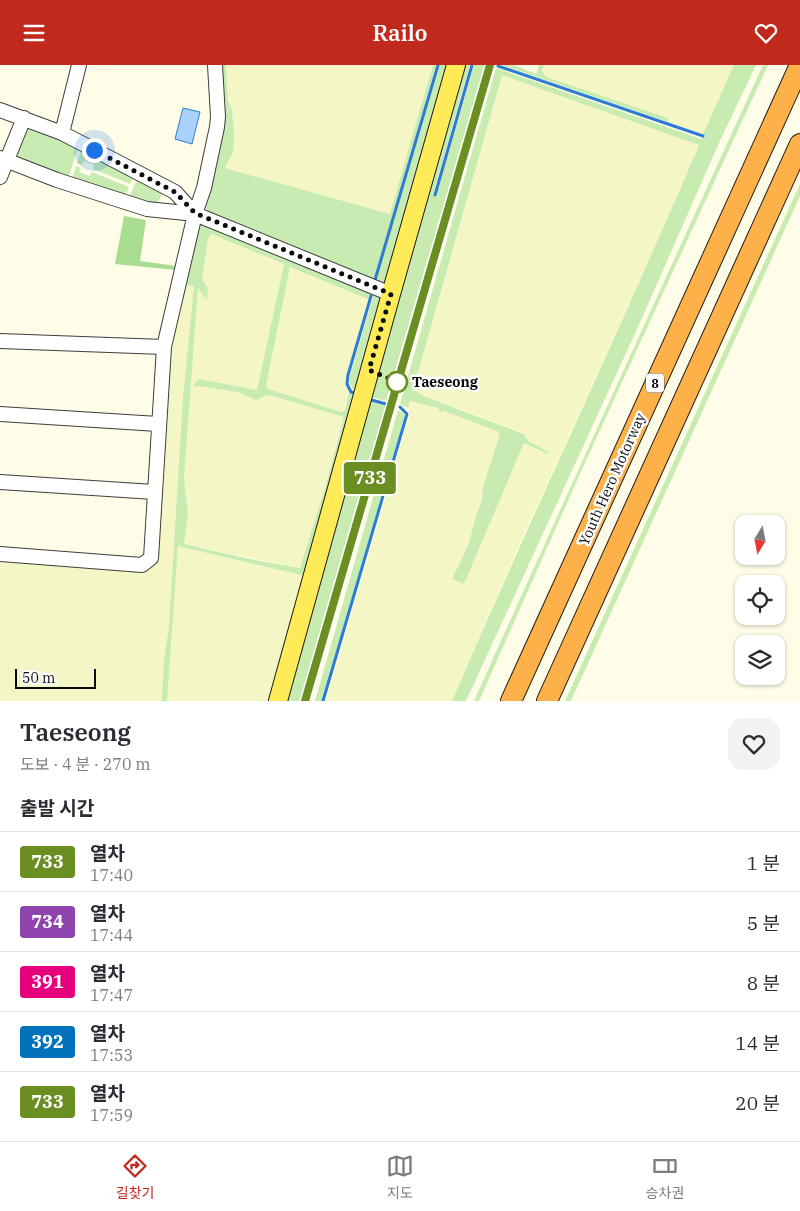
<!DOCTYPE html>
<html lang="ko">
<head>
<meta charset="utf-8">
<style>
  body { margin:0; font-family:"IBM Plex Serif","Noto Sans KR",serif; background:#f2f2f3; color:#2b2b33; height:100vh; display:flex; flex-direction:column; font-size:19px; white-space:nowrap }
  * { box-sizing:border-box; margin:0 }
  p { font-size:16px; color:#7c7c81 }
  .icon { flex:none; width:28px; height:28px; fill:none; stroke:currentColor; stroke-width:2; stroke-linecap:round; stroke-linejoin:round }
  .map { position:relative; height:636px; overflow:hidden }
  .drawer { display:flex; flex-direction:column; background:#fff; flex:1 }
  .drawer>* { flex:none }
  .badge { padding:0 10px; border-radius:4px; font-size:18px; line-height:32px }
  .needle { width:32px; rotate:190deg }
  .fabs { position:absolute; left:735px; top:450px; display:grid; gap:10px }
  .fabs a { display:grid; place-items:center; width:50px; height:50px; border-radius:10px; background:#fff; box-shadow:0 1px 4px #0004; font-size:25px }
  .scale { position:absolute; left:15px; bottom:12px; width:81px; box-sizing:border-box; padding-left:5px; border:2px solid #0a0a0a; border-top:0; font-size:14px; line-height:18px; white-space:nowrap; color:#0a0a0a; -webkit-text-stroke:4px #fff; paint-order:stroke }
  .you { position:absolute; width:25px; height:25px; margin:-12px; border:4px solid #fff; border-radius:50%; background:#1a73e8; box-shadow:0 0 0 8px #1a73e833 }
  .map>.badge { position:absolute; translate:-50% -50%; box-shadow:0 0 0 2px #fff }
  h2 { padding:0 20px; font-size:19px; line-height:45px }
  .round { display:grid; place-items:center; flex:none; width:52px; height:52px; border-radius:15px; background:#f2f2f3 }
  .summary { display:flex; align-items:center; justify-content:space-between; height:85px; padding:0 20px }
  h1 { font-size:24px; font-weight:600; line-height:38px }
  ul { padding:0; list-style:none }
  li { display:flex; align-items:center; gap:15px; height:60px; padding:0 20px; border-top:1px solid #e1e1e2 }
  li div { flex:1 }
  li b { display:block; font-size:19px }
  li em { font-style:normal }
  li .badge { min-width:55px; font-weight:700; text-align:center }
  header { display:flex; justify-content:space-between; align-items:center; height:65px; padding:0 20px; background:#c0291c; color:#fff; font-size:22px; font-weight:600 }
  .dock { display:flex; justify-content:space-around; align-items:center; height:70px; border-top:1px solid #e1e1e2; background:#fff; font-size:14px; color:#7c7c81 }
  .dock a { display:grid; justify-items:center; gap:2px }
  .dock .on { color:#c0291c }
  .map>svg:first-child { display:block }
  .farmland { fill:#f4f6c6 }
  .green { fill:#c7ebb0; fill-rule:evenodd }
  .forest { fill:#a8dc8e }
  .water { fill:#a9d1f9; stroke:#2c7cd4 }
  .lines { fill:none; stroke-linecap:round; stroke-linejoin:round }
  .stream { stroke:#2c7cd4; stroke-width:3 }
  .minor-casing { stroke:#3d3d3d; stroke-width:16 }
  .major-casing { stroke:#1b1b1b; stroke-width:20 }
  .highway-casing { stroke:#1b1b1b; stroke-width:22 }
  .minor { stroke:#fff; stroke-width:14 }
  .major { stroke:#ffeb57; stroke-width:18 }
  .highway { stroke:#fdb148; stroke-width:20 }
  .rail { stroke:#c0291c; stroke-width:3 }
  .line-casing { stroke:#fff; stroke-width:11 }
  .line { stroke:#6b8e23; stroke-width:8 }
  .walk { stroke:#0a0a0a; stroke-width:5; stroke-dasharray:0 9 }
  .stop-dot { fill:#fff; stroke:#6b8e23; stroke-width:2.5 }
  .labels { text-anchor:middle; dominant-baseline:central; stroke-width:5; stroke-linejoin:round; paint-order:stroke }
  .shield { fill:#fff; stroke:#545454; stroke-width:1 }
  .shield-label { font-size:12px; font-weight:bold; fill:#0a0a0a }
  .stop-label { font-size:14px; font-weight:bold; fill:#0a0a0a; stroke:#fff; text-anchor:start }
  .street-label { font-size:14px; fill:#0a0a0a; stroke:#fff }
</style>
</head>
<body>
<header><svg class="icon" aria-label="menu" viewBox="0 0 24 24"><path d="M4 6h16M4 12h16M4 18h16"/></svg>Railo<svg class="icon" aria-label="heart" viewBox="0 0 24 24"><path d="M12 20l-8-8c-3-5 5-10 8-4 3-6 11-1 8 4z"/></svg></header>
<div class="map">
<svg width="800" height="636" viewBox="0 0 800 636">
  <rect width="100%" height="100%" fill="#fffde7"/>
  <path class="farmland" d="M226,0h207l-42,149 -166,-46 5,-9 3,-41 -5,-17z
    M544,0h190l-30,70 -36,-13v-4l-123,-41 -3,-6z
    M502,9l197,70 -40,94 -137,300 -70,163h-126l84,-288 -2,-5 2,-7 28,7 2,3 4,-1 54,21 2,3 -17,53 -1,13 -5,13 -9,33 -16,33 12,5 60,-141 24,11 1,-2 -21,-11 -4,-8 -98,-36 -13,-7z
    M211,169l73,30 -27,126 -59,-10v6l39,6 19,8 11,-5 6,1 71,20 -18,69 -26,83 -116,-24 4,-29 -4,-37 14,-191 9,12 1,-11 -6,-8 6,-41z
    M290,201l78,33 -21,77 -1,10 3,6 -4,18 -4,2 -73,-23 -2,-3z
    M182,219l12,2 -11,110 -14,231 -5,32 -2,42h-162v-141l146,9 7,-3 14,-205z
    M178,481l127,30 -35,125h-103z"/>
  <path class="green" d="M220,0h6l2,36 4,9 2,25 -1,17 -8,16 165,46 43,-149h3l-61,212 1,1 63,-213h12l-62,216 -10,2 -172,-72 -1,-4 3,-17z
    M464,0h6l-37,130 3,2 38,-132h11l-99,336 -18,-5z
    M502,0h12l22,9 3,-9h5l-2,6 4,6 122,41v4z
    M734,0h22l-37,78 -81,184 -172,374h-14c80,-187 168,-370 247,-556l-197,-70 -89,315 13,7 98,37 4,7 21,11 -1,2 -24,-11 -60,141 -12,-5 16,-33 9,-33 5,-13 1,-13 17,-53 -3,-3 -53,-20 -4,1 -2,-4 -28,-7 -2,7 -8,-4 96,-336 205,71z
    M763,0h5l-184,400 -105,236h-5c95,-212 192,-424 289,-636z
    M28,58l51,22 -11,33 -54,-20z
    M82,83l52,28 -4,8 -37,-15 1,-4 -10,-4 -2,4 -5,-2z
    M76,101l5,2 -2,4 11,4 2,-4 37,15 -4,9 -53,-17z
    M138,113l25,14 -7,14 -27,-9z
    M800,119v12l-229,505h-6z
    M199,158l179,70 4,6 -24,94c-8,-5 -9,-9 -8,-17l23,-79 -2,-2 -3,4 -78,-32 -24,119 2,3 73,23 4,-2 4,-18 7,5 -51,179 -127,-30 -11,155h-5l2,-42 5,-32 14,-231 11,-110 -12,-2 4,-11 3,-1 7,-42zM211,169l73,30 -27,126 -59,-11 -5,8 5,-1 39,6 19,8 11,-5 6,1 71,21 -18,68 -26,83 -55,-10 -61,-14 4,-29 -4,-37 14,-190 9,12 1,-12 -6,-8 6,-41z
    M368,335l20,6 -87,295h-19z
    M398,345l7,5 -80,276 -3,10h-7z"/>
  <path class="forest" d="M124,151l22,4 -6,41 36,5v4l-61,-6z"/>
  <path class="water" d="M183,43l17,4 -8,32 -17,-5z"/>
  <g class="lines">
    <path class="stream" d="M498,1l205,70
      M435,130l37,-130
      M375,215l63,-215
      M358,329l-7,-2 -4,-8 1,-9 23,-79
      M368,334l18,5
      M323,636l84,-287 -7,-7"/>
    <defs>
      <path id="minor" d="M0,45l62,23 113,59 20,22 196,80
        M62,68l17,-68
        M0,93l57,22 90,29 48,5
        M0,112l24,-59
        M0,276l164,6
        M0,349l158,10
        M0,417l154,10
        M0,489l142,11 9,-7 13,-211 31,-133 9,-26 13,-61 1,-10 -3,-52"/>
      <path id="major" d="M278,636l113,-407 65,-229"/>
      <path id="highway" d="M511,636l289,-636
        M547,636l253,-557"/>
    </defs>
    <use href="#minor" class="minor-casing"/>
    <use href="#major" class="major-casing"/>
    <use href="#highway" class="highway-casing"/>
    <use href="#minor" class="minor"/>
    <use href="#major" class="major"/>
    <use href="#highway" class="highway"/>
    <path class="rail" d="M305,636l185,-636"/>
  </g>
  <g class="lines">
    <defs>
      <path id="line" d="M305,636l185,-636"/>
    </defs>
    <use href="#line" class="line-casing"/>
    <use href="#line" class="line"/>
    <path class="walk" d="M94,85l81,42 20,21 196,81 -22,76 28,12"/>
  </g>
  <circle class="stop-dot" cx="397" cy="317" r="10"/>
  <g class="labels">
    <rect class="shield" x="646" y="308.5" width="18" height="19" rx="4"/>
    <g class="shield-label">
      <text x="655" y="318">8</text>
    </g>
    <g class="stop-label">
      <text x="412" y="317">Taeseong</text>
    </g>
    <g class="street-label">
      <text transform="translate(612 414) rotate(-66)">Youth Hero Motorway</text>
    </g>
  </g>
</svg>
<div class="fabs">
<a><svg class="needle" viewBox="-14 -14 28 28"><path d="M0-13l5 13h-10z" fill="#e53935"/><path d="M0 13l5-13h-10z" fill="#7c7c81"/></svg></a>
<a><svg class="icon" aria-label="locate" viewBox="0 0 24 24"><circle cx="12" cy="12" r="6"/><path d="M12 2v4M12 18v4M2 12h4M18 12h4"/></svg></a>
<a><svg class="icon" aria-label="layers" viewBox="0 0 24 24"><path d="M12 4l9 5-9 5-9-5zM3 14l9 5 9-5"/></svg></a>
</div>
<div class="scale">50 m</div>
<div class="you" style="left:94px;top:85px"></div>
<b class="badge" style="left:370px;top:413px;background:#6b8e23;color:#fff">733</b>
</div>
<section class="drawer">
<div class="summary"><div><h1>Taeseong</h1><p>도보 · 4 분 · 270 m</p></div><a class="round"><svg class="icon" aria-label="heart" viewBox="0 0 24 24"><path d="M12 20l-8-8c-3-5 5-10 8-4 3-6 11-1 8 4z"/></svg></a></div>
<h2>출발 시간</h2>
<ul>
<li><span class="badge" style="background:#6b8e23;color:#fff">733</span><div><b>열차</b><p>17:40</p></div><em>1 분</em></li>
<li><span class="badge" style="background:#8e44ad;color:#fff">734</span><div><b>열차</b><p>17:44</p></div><em>5 분</em></li>
<li><span class="badge" style="background:#e6007e;color:#fff">391</span><div><b>열차</b><p>17:47</p></div><em>8 분</em></li>
<li><span class="badge" style="background:#0072bc;color:#fff">392</span><div><b>열차</b><p>17:53</p></div><em>14 분</em></li>
<li><span class="badge" style="background:#6b8e23;color:#fff">733</span><div><b>열차</b><p>17:59</p></div><em>20 분</em></li>
</ul>
</section>
<nav class="dock">
<a class="on"><svg class="icon" aria-label="directions" viewBox="0 0 24 24"><path d="M12 3l9 9-9 9-9-9zM9 14v-3h6M13 9l2 2-2 2"/></svg>길찾기</a>
<a><svg class="icon" aria-label="map" viewBox="0 0 24 24"><path d="M3 6l6-2 6 2 6-2v14l-6 2-6-2-6 2zM9 4v14M15 6v14"/></svg>지도</a>
<a><svg class="icon" aria-label="tickets" viewBox="0 0 24 24"><path d="M3 7h18v10H3zM15 7v10"/></svg>승차권</a>
</nav>
</body>
</html>
